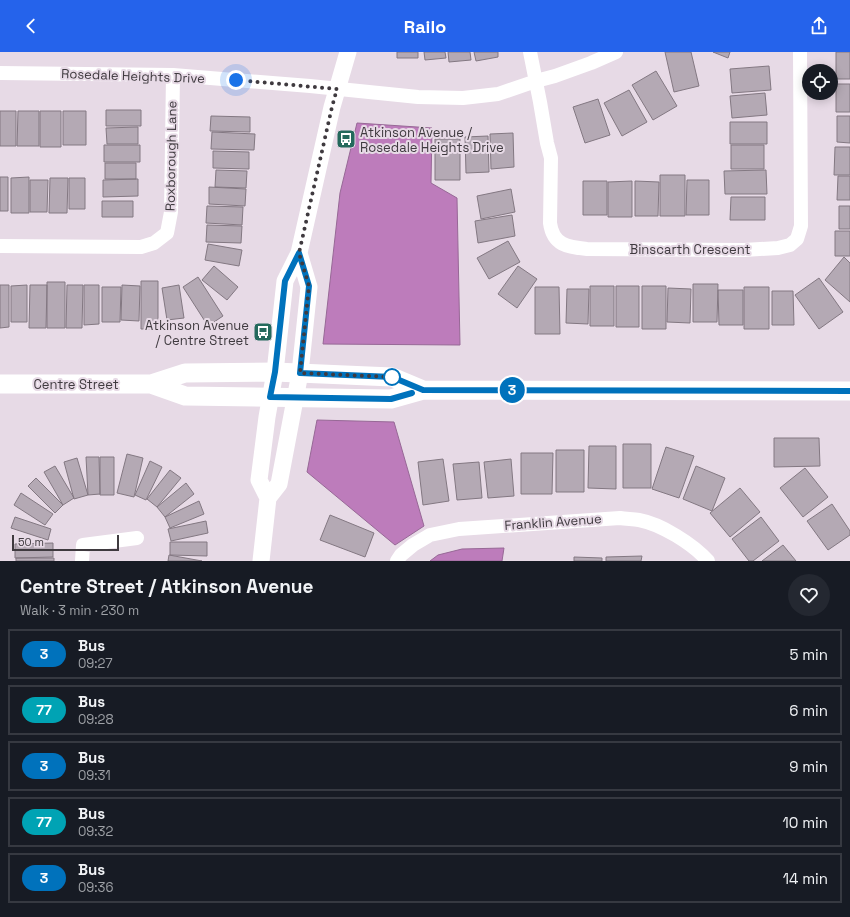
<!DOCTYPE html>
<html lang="en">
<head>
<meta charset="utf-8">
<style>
  body { margin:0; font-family:"Space Grotesk",sans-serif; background:#242831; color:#f1f3f6; height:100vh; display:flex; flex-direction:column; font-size:15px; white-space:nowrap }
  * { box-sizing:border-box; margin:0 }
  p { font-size:13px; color:#9ea1a6 }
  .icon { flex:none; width:22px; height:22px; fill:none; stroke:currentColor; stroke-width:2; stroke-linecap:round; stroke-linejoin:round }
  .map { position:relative; height:509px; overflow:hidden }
  .details { display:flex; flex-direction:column; background:#171b24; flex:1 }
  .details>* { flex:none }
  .badge { padding:0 8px; border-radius:13px; font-size:14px; line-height:26px }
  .controls { position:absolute; left:802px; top:12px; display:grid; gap:8px }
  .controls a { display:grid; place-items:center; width:36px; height:36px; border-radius:50%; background:#171b24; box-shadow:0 2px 10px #0003; font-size:20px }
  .scale { position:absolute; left:12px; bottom:10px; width:107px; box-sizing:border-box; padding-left:4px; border:2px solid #3f3a3f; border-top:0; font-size:11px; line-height:14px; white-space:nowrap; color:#3f3a3f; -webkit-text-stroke:3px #e7dae6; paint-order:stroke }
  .you { position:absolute; width:20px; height:20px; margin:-10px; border:3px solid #fff; border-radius:50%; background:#1a73e8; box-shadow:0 0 0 6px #1a73e833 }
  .map>.badge { position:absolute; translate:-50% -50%; box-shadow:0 0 0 2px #fff }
  .round { display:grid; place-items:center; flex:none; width:42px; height:42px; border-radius:21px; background:#242831 }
  .head { display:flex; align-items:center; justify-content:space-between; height:68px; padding:0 20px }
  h1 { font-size:19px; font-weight:600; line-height:30px }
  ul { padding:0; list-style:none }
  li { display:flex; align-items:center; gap:12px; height:50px; margin:0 8px 6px; padding:0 12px; border:2px solid #363941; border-radius:0px }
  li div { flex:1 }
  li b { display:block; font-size:15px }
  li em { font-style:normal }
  li .badge { min-width:44px; font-weight:700; text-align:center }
  header { display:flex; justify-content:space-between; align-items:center; height:52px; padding:0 20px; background:#2563eb; color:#fff; font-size:18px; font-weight:600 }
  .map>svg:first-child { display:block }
  .water { fill:#bd7cbb; stroke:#976896 }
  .building { fill:#b4a9b4; stroke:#837882 }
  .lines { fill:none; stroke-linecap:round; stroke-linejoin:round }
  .minor { stroke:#fff; stroke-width:14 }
  .tertiary { stroke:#fff; stroke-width:17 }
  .secondary { stroke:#fff; stroke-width:19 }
  .line-casing { stroke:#fff; stroke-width:9 }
  .line { stroke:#0072bc; stroke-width:6 }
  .walk { stroke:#3f3a3f; stroke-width:4; stroke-dasharray:0 7.2 }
  .stop-dot { fill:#fff; stroke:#0072bc; stroke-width:2 }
  .labels { text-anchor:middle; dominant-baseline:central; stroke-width:4; stroke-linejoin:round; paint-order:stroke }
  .street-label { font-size:13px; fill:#3f3a3f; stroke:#e7dae6 }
  .poi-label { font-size:13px; fill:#3f3a3f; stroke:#e7dae6; text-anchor:start }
</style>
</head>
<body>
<header><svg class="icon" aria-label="back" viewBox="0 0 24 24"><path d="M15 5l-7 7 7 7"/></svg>Railo<svg class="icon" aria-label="share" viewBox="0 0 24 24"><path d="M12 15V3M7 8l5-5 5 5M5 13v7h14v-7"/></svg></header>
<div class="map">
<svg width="850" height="509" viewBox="0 0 850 509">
  <rect width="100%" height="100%" fill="#e7dae6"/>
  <path class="water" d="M357,71l75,5 -1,55 26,15 3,147 -137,-1 17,-151z
    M317,368l77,2 30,104 -29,19 -88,-73z
    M504,496l-2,13h-72l8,-6 24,-6z"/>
  <path class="building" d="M397,0h21v6h-21z
    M424,0h21l1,6 -21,2z
    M448,0h22l1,8 -22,2z
    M474,0h24v5l-22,4z
    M665,0h26l8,34 -25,6z
    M713,0h17l-2,6z
    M836,0h14v27h-14z
    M769,14l2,24 -39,3 -2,-24z
    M656,19l21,35 -24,14 -21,-35z
    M836,32h14v28h-14z
    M629,38l18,32 -25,14 -18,-33z
    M765,41l2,22 -35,3 -2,-22z
    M598,47l12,36 -25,8 -12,-36z
    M106,58h35v16h-35z
    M0,59h16v35h-16z
    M18,59h21v35h-22z
    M40,59h21v36h-21z
    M63,59h23v34h-23z
    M211,64l39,1v15l-40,-1z
    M837,64h13v27l-13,-1z
    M730,70h37v22h-37z
    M138,75v17h-31l-1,-16z
    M212,80l43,2 -1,16 -43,-1z
    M513,81l1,34 -23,2 -1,-35z
    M488,84l1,36 -23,1 -1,-36z
    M435,87h25v41h-25z
    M104,93h36v17h-36z
    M731,93h33v24h-33z
    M835,95h15v28h-16z
    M213,99l36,1v17l-36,-1z
    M105,111h31v16h-31z
    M216,118l31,1 -1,17 -31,-1z
    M766,118l1,24h-42l-1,-23z
    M660,123h25v41h-25z
    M838,124h12v24h-13z
    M0,125h8v34h-8z
    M29,125v36h-18v-35z
    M50,126h18l-1,35h-18z
    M69,126h16v31h-16z
    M138,127v17l-35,1v-17z
    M30,128h18l-1,32h-17z
    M687,128h22v35h-23z
    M583,129h24v34h-24z
    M632,129v36h-24v-35z
    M635,129l24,1 -1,34h-23z
    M209,135l37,2 -1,17 -36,-2z
    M511,137l4,23 -34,7 -4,-23z
    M731,145h34v23h-35z
    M102,149h31v16h-31z
    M207,154l36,1 -1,18 -36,-2z
    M839,154h11v23h-11z
    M512,163l3,21 -37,7 -3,-22z
    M207,173l35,1 -1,17 -35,-1z
    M835,179h15v25h-15z
    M508,189l12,21 -31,17 -12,-21z
    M208,192l34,6 -3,16 -34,-6z
    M844,205l6,6v39l-25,-22z
    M214,214l24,21 -11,13 -25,-20z
    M518,214l19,13 -20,29 -19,-14z
    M198,225l25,39 -15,10 -25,-39z
    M819,226l24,34 -24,17 -24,-34z
    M141,229h17v48h-17z
    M47,230h18v46h-18z
    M693,232h25l-1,38h-24z
    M0,233h9v42l-9,1z
    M27,233v37h-16v-36z
    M30,233h17l-1,43h-17z
    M67,233h16l-1,43h-16z
    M84,233h15v39l-15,1z
    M122,233l18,1 -1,35 -18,-1z
    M179,233l5,33 -17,2 -5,-32z
    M590,234h24v40h-24z
    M616,234h23v41h-23z
    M642,234h24v43h-24z
    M102,235h19l-1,35h-18z
    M535,235h24l1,47h-25z
    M744,235h25v42h-25z
    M668,236l23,1 -1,34 -23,-1z
    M567,237h22l-1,35 -22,-1z
    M718,238h25v35h-24z
    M772,239h21l1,34h-22z
    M774,386h45l1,28 -46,1z
    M623,392h28v44h-28z
    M589,394h27v43l-28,-1z
    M666,395l28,9 -15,42 -27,-9z
    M556,398h28v42h-28z
    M521,401h32l-1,41h-31z
    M127,402l16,4 -9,39 -17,-4z
    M86,405h13l1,37 -12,1z
    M100,405h14v38h-14z
    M77,406l11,37 -14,4 -10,-37z
    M443,407l6,42 -26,4 -5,-43z
    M511,407l3,37 -26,2 -4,-36z
    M150,409l12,6 -16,33 -11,-5z
    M479,410l3,36 -25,2 -4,-36z
    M55,414l19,32 -11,7 -19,-33z
    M696,414l29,12 -13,33 -29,-12z
    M805,416l23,29 -25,20 -23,-29z
    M170,418l11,8 -24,29 -10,-8z
    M36,426l27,27 -8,8 -27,-27z
    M186,431l8,11 -29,23 -8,-10z
    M740,436l20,24 -30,25 -20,-24z
    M21,441l32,21 -8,11 -31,-20z
    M199,449l5,13 -34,14 -5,-11z
    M832,452l18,27v4l-22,15 -21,-29z
    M330,463l44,18 -9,24 -45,-17z
    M15,465l36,12 -3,11 -37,-12z
    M761,465l18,24 -26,20h-4l-17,-22z
    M206,469l2,12 -37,8 -3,-12z
    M170,490h37v14l-37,-1z
    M53,491v14l-38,1v-14z
    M783,493l13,16h-34z
    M169,503l33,6h-34z
    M642,504l-1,5h-35v-4z
    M574,505l28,1v3h-28z
    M16,506h38v3h-38z"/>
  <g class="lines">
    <path class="minor" d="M530,0l10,50 7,41 4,15 -1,65c3,22 17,24 37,26l157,1 34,-2 12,-3 7,-6 4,-13 -1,-174
      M0,21l173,2 137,11 108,11 45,1 35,-4 38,-13 19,-5 36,-13 25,-11
      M0,194l141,1 13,-4 13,-10 4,-21 2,-137
      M82,509l1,-16 54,-7
      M397,509l4,-6 12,-10 17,-10 29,-6 161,-11c6,1 13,1 19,2 22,4 54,24 69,41"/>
    <path class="tertiary" d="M268,446l11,-14 21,-111 9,-86 -10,-34
      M261,509l7,-63 -9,-18 8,-63 8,-45 10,-91 14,-28 33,-146 16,-55"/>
    <path class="secondary" d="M0,332h151l34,-11 90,-1 117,5 31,13
      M151,332l34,12 206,3 32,-9 427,1"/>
  </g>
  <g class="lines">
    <defs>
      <path id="line" d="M412,341l-21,6 -121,-2 5,-25 10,-91 14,-28 10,33 -9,87 92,4 31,13 427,1"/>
    </defs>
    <use href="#line" class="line-casing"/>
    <use href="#line" class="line"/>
    <path class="walk" d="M236,28l101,9 -5,18 -33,146 10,33 -9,87 92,4"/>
  </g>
  <defs>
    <symbol id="bus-square" viewBox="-11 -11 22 22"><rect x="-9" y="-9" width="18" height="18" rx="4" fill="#24695c" stroke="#e7dae6"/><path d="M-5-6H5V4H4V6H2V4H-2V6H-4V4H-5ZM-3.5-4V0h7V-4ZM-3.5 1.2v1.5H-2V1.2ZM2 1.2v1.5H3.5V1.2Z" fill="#fff"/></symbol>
  </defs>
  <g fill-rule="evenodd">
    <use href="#bus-square" x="335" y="76" width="22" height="22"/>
    <use href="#bus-square" x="252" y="269" width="22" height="22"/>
  </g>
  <circle class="stop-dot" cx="392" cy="325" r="8"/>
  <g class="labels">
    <g class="street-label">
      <text transform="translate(133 24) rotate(2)">Rosedale Heights Drive</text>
      <text transform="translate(171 104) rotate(-89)">Roxborough Lane</text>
      <text x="690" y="197">Binscarth Crescent</text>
      <text x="76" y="332">Centre Street</text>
      <text transform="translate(553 470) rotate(-4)">Franklin Avenue</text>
    </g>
    <g class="poi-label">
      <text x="360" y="80">Atkinson Avenue /<tspan x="360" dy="15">Rosedale Heights Drive</tspan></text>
      <text x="249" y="273" text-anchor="end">Atkinson Avenue<tspan x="249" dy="15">/ Centre Street</tspan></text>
    </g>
  </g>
</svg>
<div class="controls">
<a><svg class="icon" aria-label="locate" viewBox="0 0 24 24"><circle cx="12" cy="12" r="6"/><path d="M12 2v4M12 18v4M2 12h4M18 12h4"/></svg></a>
</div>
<div class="scale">50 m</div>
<div class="you" style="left:236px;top:28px"></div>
<b class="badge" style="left:512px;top:338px;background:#0072bc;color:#fff">3</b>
</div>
<section class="details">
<div class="head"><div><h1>Centre Street / Atkinson Avenue</h1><p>Walk · 3 min · 230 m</p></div><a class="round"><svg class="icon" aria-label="heart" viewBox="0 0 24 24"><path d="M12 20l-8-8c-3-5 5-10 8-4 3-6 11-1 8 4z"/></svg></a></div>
<ul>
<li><span class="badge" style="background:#0072bc;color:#fff">3</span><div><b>Bus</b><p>09:27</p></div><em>5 min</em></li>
<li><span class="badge" style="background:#00a3b4;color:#fff">77</span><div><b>Bus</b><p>09:28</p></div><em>6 min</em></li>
<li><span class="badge" style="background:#0072bc;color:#fff">3</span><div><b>Bus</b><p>09:31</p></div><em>9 min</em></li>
<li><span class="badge" style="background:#00a3b4;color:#fff">77</span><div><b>Bus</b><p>09:32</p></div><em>10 min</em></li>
<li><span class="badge" style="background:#0072bc;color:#fff">3</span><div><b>Bus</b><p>09:36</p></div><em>14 min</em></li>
</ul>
</section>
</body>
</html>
